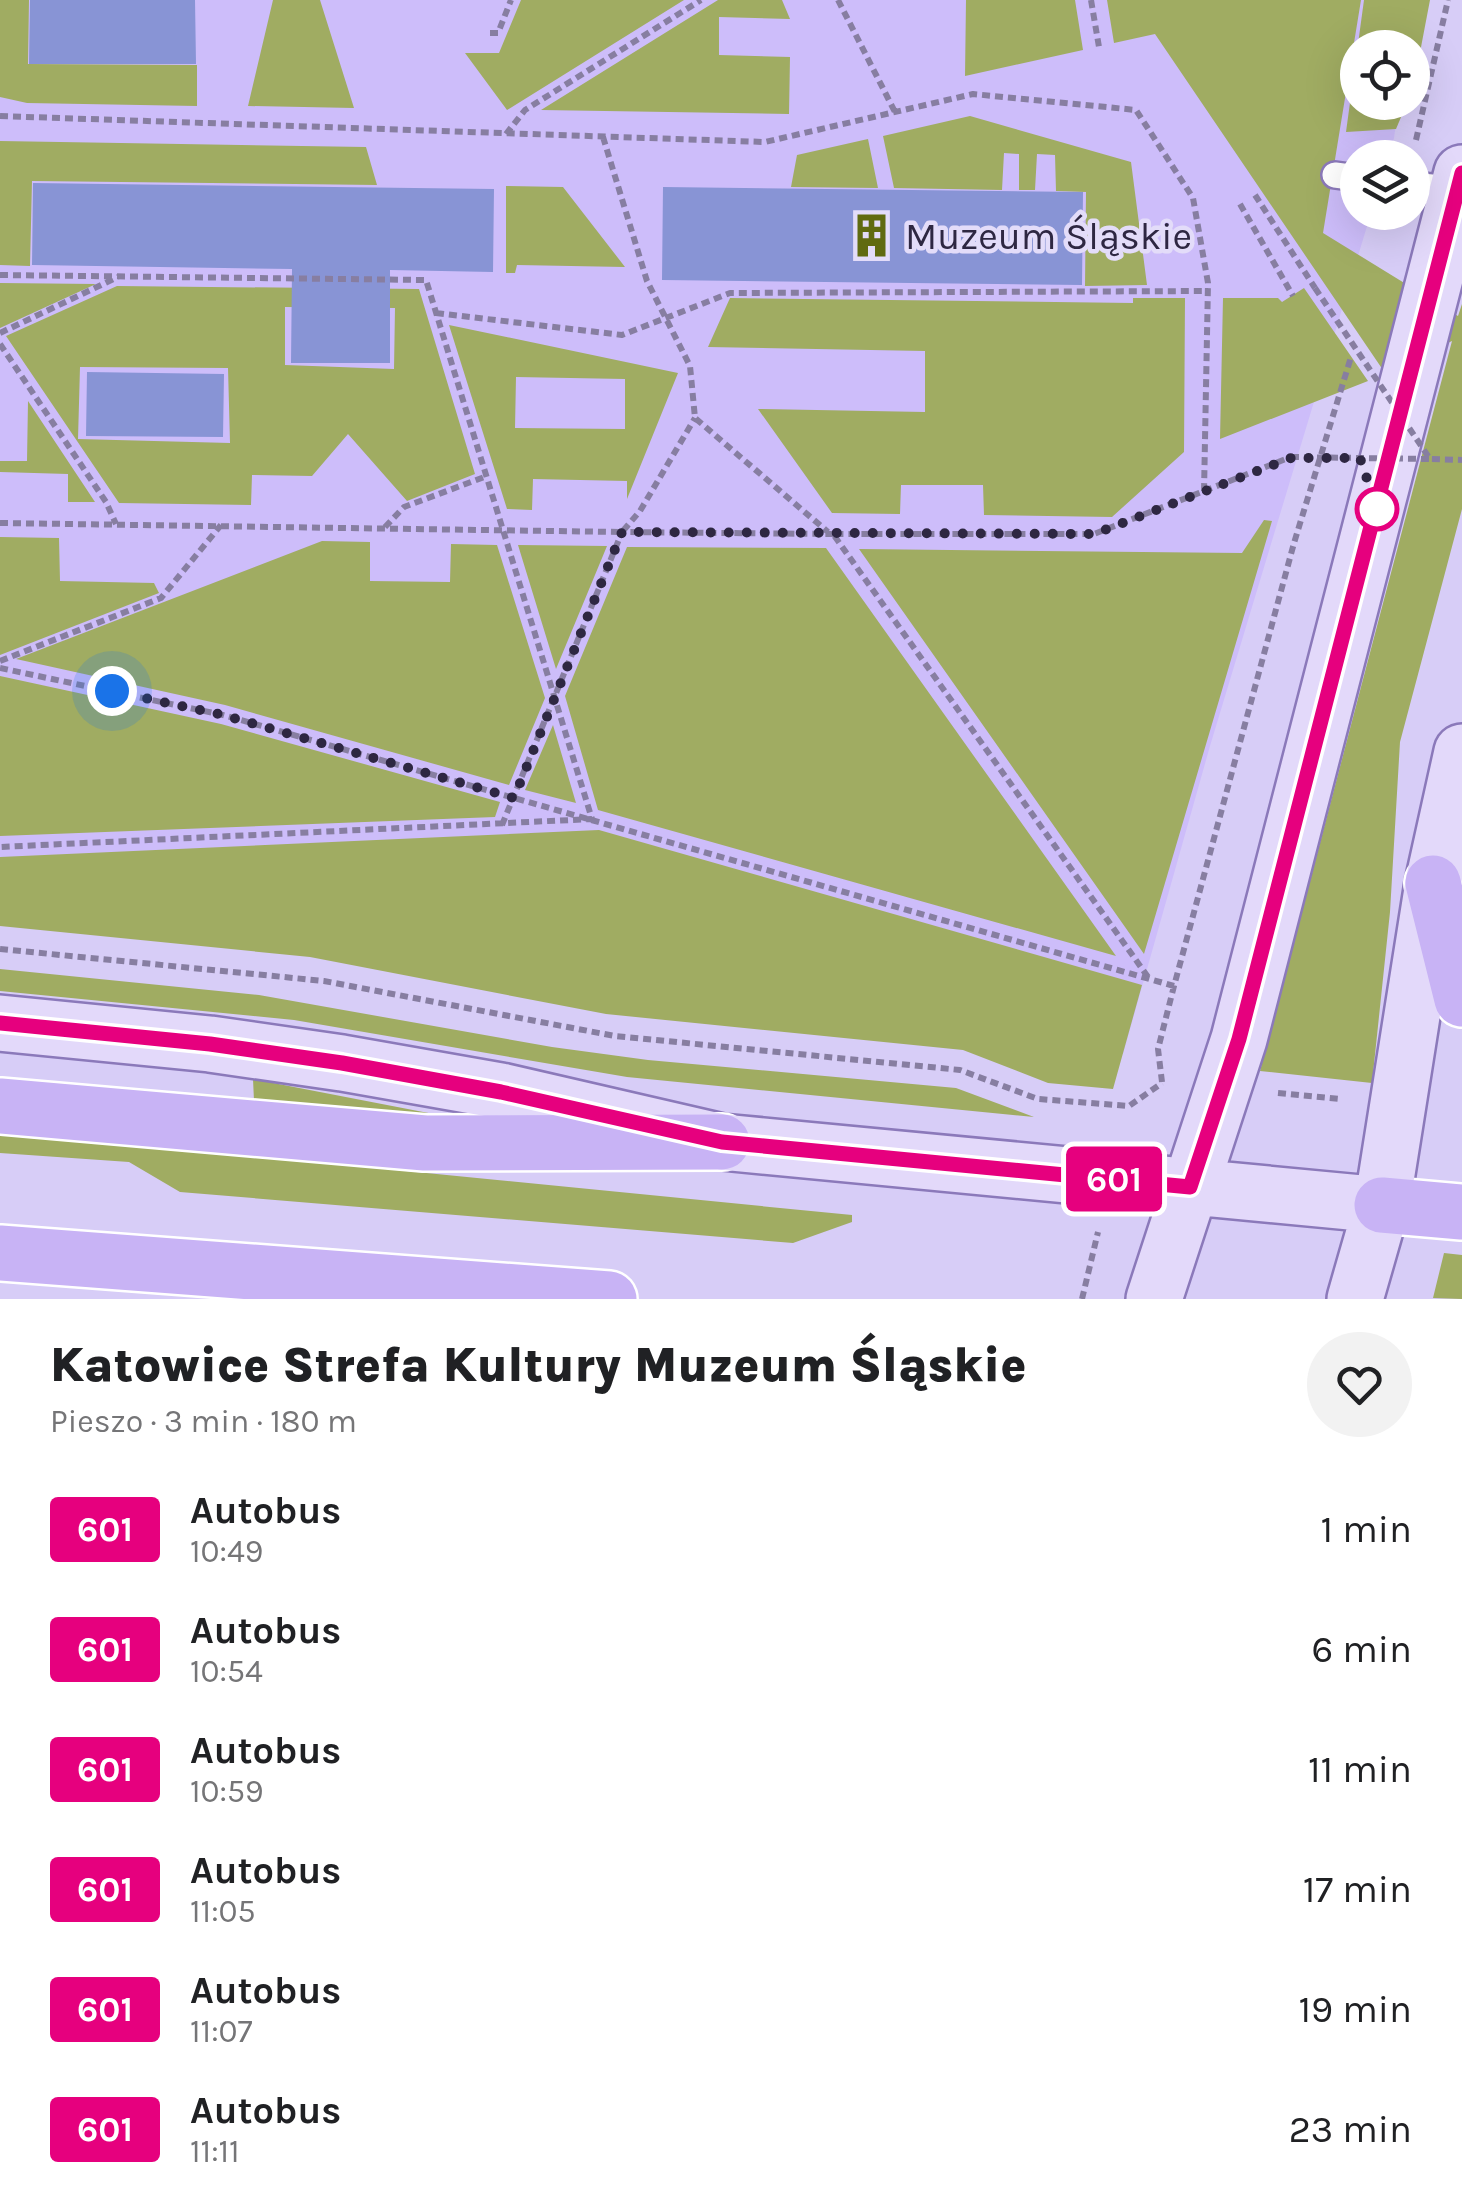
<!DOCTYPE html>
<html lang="pl">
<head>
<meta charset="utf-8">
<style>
  body { margin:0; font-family:Karla,sans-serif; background:#f2f2f2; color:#202124; height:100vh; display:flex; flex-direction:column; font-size:38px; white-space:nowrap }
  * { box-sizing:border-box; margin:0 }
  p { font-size:32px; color:#757577 }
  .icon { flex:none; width:55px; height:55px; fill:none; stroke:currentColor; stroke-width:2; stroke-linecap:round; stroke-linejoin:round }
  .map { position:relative; height:1299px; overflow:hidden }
  .side { display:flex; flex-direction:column; background:#fff; flex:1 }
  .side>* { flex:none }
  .badge { padding:0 20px; border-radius:8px; font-size:35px; line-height:65px }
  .fabs { position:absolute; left:1340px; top:30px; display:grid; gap:20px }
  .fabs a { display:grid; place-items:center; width:90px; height:90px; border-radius:50%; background:#fff; box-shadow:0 10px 40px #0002; font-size:50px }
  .you { position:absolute; width:50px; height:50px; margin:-25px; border:8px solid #fff; border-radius:50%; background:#1a73e8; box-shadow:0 0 0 15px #1a73e833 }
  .map>.badge { position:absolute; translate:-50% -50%; box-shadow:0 0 0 5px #fff }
  .round { display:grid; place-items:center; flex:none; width:105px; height:105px; border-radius:52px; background:#f2f2f2 }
  .head { display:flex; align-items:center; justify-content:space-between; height:170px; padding:0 50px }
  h1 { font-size:48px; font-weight:800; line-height:75px }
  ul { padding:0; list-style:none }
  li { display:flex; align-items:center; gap:30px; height:120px; padding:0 50px }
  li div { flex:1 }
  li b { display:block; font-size:38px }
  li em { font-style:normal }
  li .badge { min-width:110px; font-weight:700; text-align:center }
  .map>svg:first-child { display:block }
  .built { fill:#cdbdfa }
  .green { fill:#a0ac62; fill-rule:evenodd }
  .building { fill:#8894d5 }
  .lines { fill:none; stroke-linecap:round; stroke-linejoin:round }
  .lane-casing { stroke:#8b79ba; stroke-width:30 }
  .secondary-casing { stroke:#8b79ba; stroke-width:60 }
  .primary-casing { stroke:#fff; stroke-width:60 }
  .path { stroke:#877ea1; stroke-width:6; stroke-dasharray:8 5; stroke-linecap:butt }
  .lane { stroke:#fff; stroke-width:25 }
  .secondary { stroke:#e3d9fa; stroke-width:55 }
  .primary { stroke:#c8b3f5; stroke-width:55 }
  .path-bridge { stroke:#877ea1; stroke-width:6; stroke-dasharray:8 5; stroke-linecap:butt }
  .line-casing { stroke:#fff; stroke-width:22 }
  .line { stroke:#e6007e; stroke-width:15 }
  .walk { stroke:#2e2742; stroke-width:10; stroke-dasharray:0 18 }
  .stop-dot { fill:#fff; stroke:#e6007e; stroke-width:5 }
  .labels { text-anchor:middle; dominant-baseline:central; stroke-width:9; stroke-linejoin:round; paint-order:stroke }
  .poi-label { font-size:38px; fill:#2e2742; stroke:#e3dcf9; text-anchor:start }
</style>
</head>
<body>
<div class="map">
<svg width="1462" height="1299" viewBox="0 0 1462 1299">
  <rect width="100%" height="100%" fill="#d7cdf7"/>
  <path class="built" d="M0,0h1416l-58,48v54l41,1 -5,35 -6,19 -30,1v54l13,1 -161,533 -87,308 -460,-41 -422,-72 -241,-20z"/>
  <path class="green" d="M0,0h29l-1,64 169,1v41l-170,-3 -27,-6z
    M273,0h47l34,108 -106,-2z
    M521,0h163l-177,110 -42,-57h34z
    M718,0h64l8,19 -71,-2v38l71,2 -1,57 -248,-4z
    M966,0h109l8,50 -118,26z
    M1107,0h254l-38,233 135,83 4,-12v205l-62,233 -10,170 -18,171 -112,-12 192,-730 -67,32 -230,-339 -41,9z
    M1364,0h66l-17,89 -1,-41h-54v54l49,1 -11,26 -50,3z
    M970,116l161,46 16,123 -62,1 1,-94 -30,-1 -1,-36 -18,-1 -2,36h-16v-36l-15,-1 -2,37 -108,-2 -11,-52z
    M868,139l10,49 -87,-1 6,-32z
    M0,141l366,6 11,38 -345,-4 -2,85 -30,-1z
    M506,186l57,1 62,80 -108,-2 -2,8h-9z
    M0,283l96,1 -96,44z
    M117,286l302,3 56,185 -68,27 -59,-67 -36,42 -60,-1 -1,30 -132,-2 -113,-167zM285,307l110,1 -1,61 -109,-4zM80,367l148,1 2,75 -152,-4z
    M1304,288l64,93 -148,58 3,-141h55l4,4z
    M730,298l403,5v-5h52l-1,154 -72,65 -128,-2 -1,-30h-82l-1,29 -68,-1 -74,-104 167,3v-61l-217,-4z
    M449,325l229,48 -51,126v-18l-94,-2 -1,31 -25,-1zM516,377l109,2v50l-110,-1z
    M28,401l67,101h-27v-28l-68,-2v-11h27z
    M1264,520l8,1 -128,433 -285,-405 383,4z
    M0,537l59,1 1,43 94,2 5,10 -159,62z
    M322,541l48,1v39l80,1 1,-38 46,1 48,153 -36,87 -284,-80 -209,-46z
    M518,545l89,1 -51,123z
    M627,547l199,1 290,408 -518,-146 -33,-114z
    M0,676l221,48 279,78 -5,15 -495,19z
    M553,725l23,78 -51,-13z
    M599,830l543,155 -29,104 -65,-6 -85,-33 -357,-36 -296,-57 -310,-31v-69z
    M0,969l259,26 293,52 96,13 308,28 78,29 -407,-40 -333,-57 -294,-29z
    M253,1079l196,38 -195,-16z
    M0,1131l852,84v7l-59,21 -613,-51 -51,-30 -129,-9z
    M1444,1253l18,2v44l-29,-1z"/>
  <path class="building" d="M30,0h165l1,64h-167z
    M33,183l461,6 -1,83 -103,-2v93h-99l1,-94 -260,-4z
    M663,187l420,5 -1,93 -420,-5z
    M87,372l137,2 -1,63 -137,-1z"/>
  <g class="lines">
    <defs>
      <path id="lane" d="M1335,175l23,3
        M1412,185l50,5"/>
      <path id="secondary" d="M0,1023l210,21 132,19 159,28 221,51 660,63
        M1154,1299l85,-260 223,-866
        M1355,1299l27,-94 51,-322 29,-131"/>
      <path id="primary" d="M1433,883l29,116
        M0,1106l425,37 297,-1
        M1382,1205l80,7
        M0,1253l609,46"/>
    </defs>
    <use href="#lane" class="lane-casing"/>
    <use href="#secondary" class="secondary-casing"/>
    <use href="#primary" class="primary-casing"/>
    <path class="path" d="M838,0l57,112
      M1091,0l8,47
      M490,33h8l13,-33
      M0,116l765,26 208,-48 163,16 57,88 15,85 -4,209
      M506,134l19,-24 176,-110
      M603,137l44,144 43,85 5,52 133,114
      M1416,140l32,-140
      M1255,195l60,93
      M1240,204l53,92
      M0,275l426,5 166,539 -592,28
      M436,313l186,22 108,-42 478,-2
      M0,333l118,-56
      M0,344l106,158 10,22
      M0,523l622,9 18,-21 55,-93
      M385,527l19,-20 83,-31
      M0,661l161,-63 60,-73
      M0,668l223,47 951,271
      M502,825l120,-293 211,2
      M0,949l324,32 291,55 345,34 78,29 91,7 33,-23
      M1148,977l-315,-443h261l197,-77
      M1162,1082l-4,-33 16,-63 120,-443 57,-186
      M1278,1093l62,6
      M1082,1299l16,-67"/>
    <use href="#lane" class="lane"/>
    <use href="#secondary" class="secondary"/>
    <use href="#primary" class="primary"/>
    <path class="path-bridge" d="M1315,288l115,171 32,1
      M1291,457l138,2"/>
  </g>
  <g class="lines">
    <defs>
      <path id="line" d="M0,1023l210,21 132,19 159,29 221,50 468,45 49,-148 223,-866"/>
    </defs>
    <use href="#line" class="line-casing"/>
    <use href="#line" class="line"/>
    <path class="walk" d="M112,691l111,24 291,83 108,-266 472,2 197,-76h69l17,51"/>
  </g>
  <defs>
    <symbol id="building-bare" viewBox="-9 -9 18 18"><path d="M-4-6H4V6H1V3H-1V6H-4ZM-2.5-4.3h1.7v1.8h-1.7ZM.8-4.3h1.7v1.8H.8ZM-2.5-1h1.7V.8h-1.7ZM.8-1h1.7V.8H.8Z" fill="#606a10" stroke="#e3dcf9" stroke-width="2.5" paint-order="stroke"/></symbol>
  </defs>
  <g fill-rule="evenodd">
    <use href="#building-bare" x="840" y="204" width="63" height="63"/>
  </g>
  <circle class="stop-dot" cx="1377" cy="509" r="20"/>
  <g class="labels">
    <g class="poi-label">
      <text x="905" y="236">Muzeum Śląskie</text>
    </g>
  </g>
</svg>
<div class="fabs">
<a><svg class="icon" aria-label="locate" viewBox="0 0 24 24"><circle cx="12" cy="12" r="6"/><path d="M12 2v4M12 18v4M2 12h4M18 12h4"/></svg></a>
<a><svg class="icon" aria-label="layers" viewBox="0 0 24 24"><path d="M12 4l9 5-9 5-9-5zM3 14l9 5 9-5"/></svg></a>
</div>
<div class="you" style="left:112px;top:691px"></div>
<b class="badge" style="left:1114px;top:1179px;background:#e6007e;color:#fff">601</b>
</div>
<section class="side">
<div class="head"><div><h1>Katowice Strefa Kultury Muzeum Śląskie</h1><p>Pieszo · 3 min · 180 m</p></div><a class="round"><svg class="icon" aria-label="heart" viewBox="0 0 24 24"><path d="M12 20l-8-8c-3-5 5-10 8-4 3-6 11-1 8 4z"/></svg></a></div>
<ul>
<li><span class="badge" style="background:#e6007e;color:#fff">601</span><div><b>Autobus</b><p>10:49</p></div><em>1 min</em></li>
<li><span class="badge" style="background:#e6007e;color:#fff">601</span><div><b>Autobus</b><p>10:54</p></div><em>6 min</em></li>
<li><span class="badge" style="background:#e6007e;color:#fff">601</span><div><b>Autobus</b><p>10:59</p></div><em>11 min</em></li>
<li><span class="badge" style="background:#e6007e;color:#fff">601</span><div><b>Autobus</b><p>11:05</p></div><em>17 min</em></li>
<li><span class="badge" style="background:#e6007e;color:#fff">601</span><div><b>Autobus</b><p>11:07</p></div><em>19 min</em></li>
<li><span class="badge" style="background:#e6007e;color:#fff">601</span><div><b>Autobus</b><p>11:11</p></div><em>23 min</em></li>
</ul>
</section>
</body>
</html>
